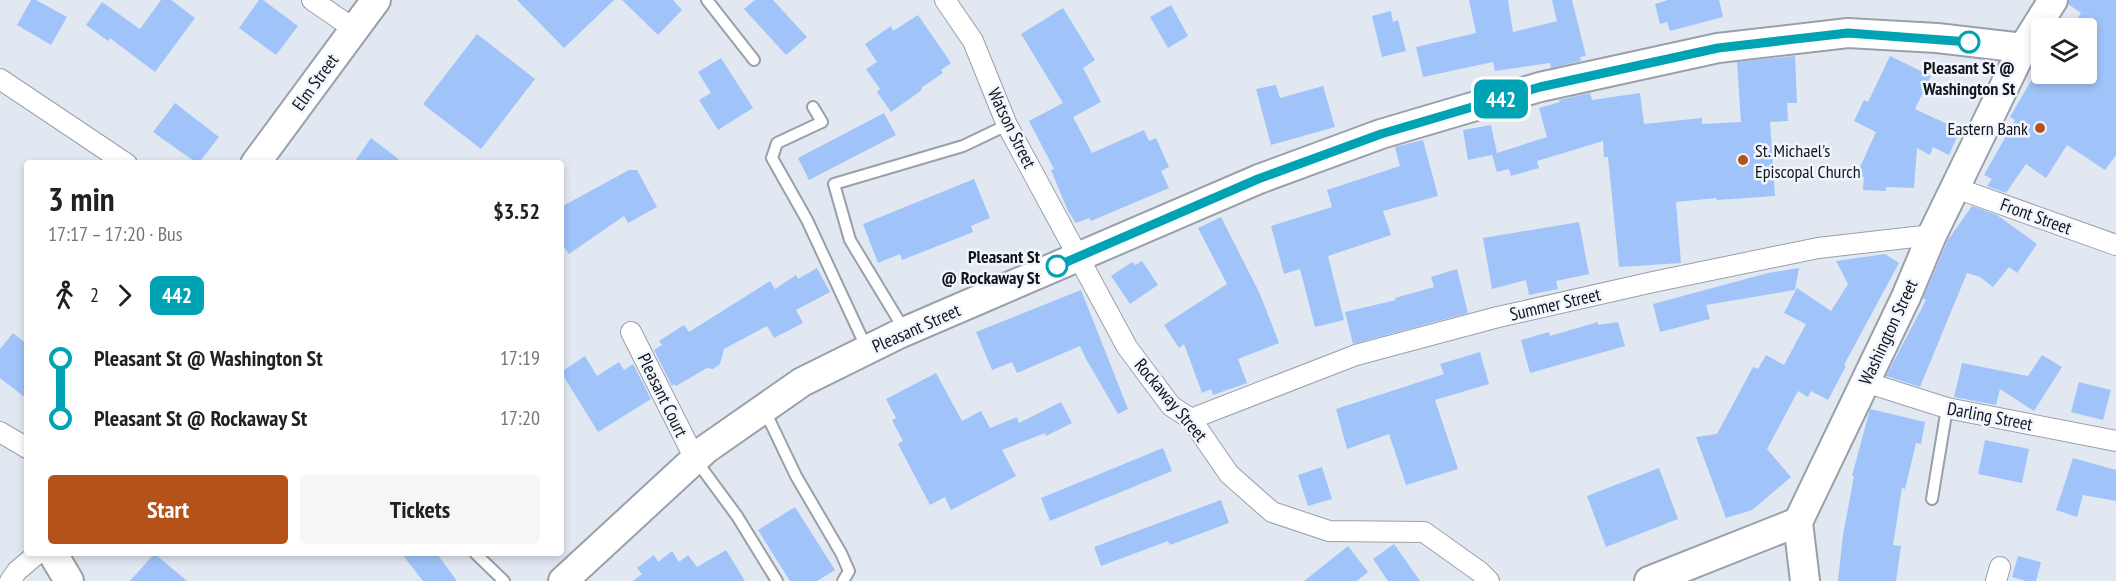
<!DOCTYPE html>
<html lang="en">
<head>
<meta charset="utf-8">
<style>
  body { margin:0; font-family:"PT Sans Narrow",sans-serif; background:#f6f6f6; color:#202124; height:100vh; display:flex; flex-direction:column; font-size:22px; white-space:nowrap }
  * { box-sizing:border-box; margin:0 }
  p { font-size:20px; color:#757577 }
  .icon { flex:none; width:33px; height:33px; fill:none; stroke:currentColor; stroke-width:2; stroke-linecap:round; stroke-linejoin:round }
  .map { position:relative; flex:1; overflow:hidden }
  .side { position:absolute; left:24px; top:160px; width:540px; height:396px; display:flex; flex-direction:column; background:#fff; border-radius:6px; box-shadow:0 3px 9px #0003 }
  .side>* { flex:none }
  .badge { padding:0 12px; border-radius:9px; font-size:21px; line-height:39px }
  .fabs { position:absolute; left:2031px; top:18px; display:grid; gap:12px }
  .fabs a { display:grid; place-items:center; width:66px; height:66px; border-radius:6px; background:#fff; box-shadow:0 3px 9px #0003; font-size:30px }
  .map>.badge { position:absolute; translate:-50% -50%; box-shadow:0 0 0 3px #fff }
  .legs { display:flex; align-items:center; gap:9px; height:66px; padding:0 24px; font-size:20px }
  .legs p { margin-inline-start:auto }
  .headline { display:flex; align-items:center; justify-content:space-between; height:102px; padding:0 24px }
  h1 { font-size:33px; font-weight:800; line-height:45px }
  .action { display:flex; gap:12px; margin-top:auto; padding:12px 24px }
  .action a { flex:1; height:69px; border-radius:6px; background:#b5521a; color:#fff; font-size:24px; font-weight:800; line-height:69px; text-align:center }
  .action a+a { background:#f6f6f6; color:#202124 }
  ul { padding:0 24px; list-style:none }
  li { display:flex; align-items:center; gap:21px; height:60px; font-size:22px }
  li i { display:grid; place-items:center; width:9px; height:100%; margin:0 8px; background:currentColor }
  li i::after { content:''; width:15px; height:15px; margin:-8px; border:4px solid; border-radius:50%; background:#fff }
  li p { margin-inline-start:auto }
  li:first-child i { background:linear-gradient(#0000 50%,currentColor 0) }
  li:last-child i { background:linear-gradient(currentColor 50%,#0000 0) }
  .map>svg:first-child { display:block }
  .building { fill:#a0c4f9 }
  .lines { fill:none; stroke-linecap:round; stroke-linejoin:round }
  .lane-casing { stroke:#9aa0aa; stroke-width:14 }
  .street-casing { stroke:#9aa0aa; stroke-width:22 }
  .secondary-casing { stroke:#9aa0aa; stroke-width:32 }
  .lane { stroke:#fff; stroke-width:10 }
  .street { stroke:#fff; stroke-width:20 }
  .secondary { stroke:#fff; stroke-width:28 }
  .line-1-casing { stroke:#fff; stroke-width:14 }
  .line-1 { stroke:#00a3b4; stroke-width:9 }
  .stop-1-dot { fill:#fff; stroke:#00a3b4; stroke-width:3 }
  .poi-dot { fill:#b5521a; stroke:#f0f5fe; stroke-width:2 }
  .labels { text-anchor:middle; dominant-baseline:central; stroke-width:5; stroke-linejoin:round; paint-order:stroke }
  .stop-label { font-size:18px; font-weight:bold; fill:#131619; stroke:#f0f5fe }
  .street-label { font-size:18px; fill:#131619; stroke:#f0f5fe }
  .poi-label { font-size:18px; fill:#131619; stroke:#f0f5fe; text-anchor:end }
</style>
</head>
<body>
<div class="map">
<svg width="2116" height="581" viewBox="0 0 2116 581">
  <rect width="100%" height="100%" fill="#e1e8f2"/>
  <path class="building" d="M31,0h5l31,17 -16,28 -34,-20z
    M161,0h10l24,18 -40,54 -45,-34 -2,3 -22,-16 16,-23 38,27z
    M259,0h4l35,26 -22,29 -37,-27z
    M517,0h97l-50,48z
    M622,0h51l9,10 -24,25z
    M755,0h18l34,37 -21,18 -42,-46z
    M1469,0h39l5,32 44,-11 -5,-21h20l14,56 -6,1 1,4 -30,7 -1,-5 -55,8 -2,-9 -70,15 -7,-30 60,-14z
    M1668,0h51l4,17 -53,14 -3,-9 -7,2 -5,-20z
    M2069,0h47v155l-11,15 -38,-25 -21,33 -20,-14 -20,29 -19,-7 5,-7 -8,-4 31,-55 -5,-3 22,-38 5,3 5,-8h44v-46h-15l10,-15 -13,-9z
    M1171,5l17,31 -20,12 -18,-31z
    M1063,8l32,52 -12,8 18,34 -28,15 19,36 52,-23 5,11 7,-3 13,29 -8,4 8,17 -78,33 -2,-3 -13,5 -8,-12 -17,-41 3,-1 -25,-48 34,-18 -42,-69z
    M1391,11l2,11 5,-2 8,31 -24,6 -10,-41z
    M918,15l33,48 -10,7 2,3 -22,15 1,2 -31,22 -14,-20 3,-3 -14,-20 11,-7 -12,-18 26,-18 2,5z
    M477,34l58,45 -54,70 -58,-45z
    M1795,56l2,47h-10l1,18 -18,1 5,74 -58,4 -1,-2 -40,4 5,61 -62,4 -11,-110h-4l-1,-16 -66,20 2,7 -28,8 -2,-7 -12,3 -5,-17 -24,5 -5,-30 28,-5 6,28 50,-16 -8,-29 21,-6 -1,-2 31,-7 2,7 48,-7 4,31 58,-6v6l39,-2 -4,-60z
    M1890,56l41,20 -16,33 45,21 -11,25 -16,-8 -3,8 -13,-7 -3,40 -28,-1v4l-23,-1 1,-13 -8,-1 20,-44 -22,-11 10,-21 4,2z
    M721,58l32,50 -35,22 -19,-30 12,-7 -13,-21z
    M1276,85l4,13 43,-12 12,41 -64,18 -15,-56z
    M175,103l44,34 -21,27 -45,-32z
    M884,113l12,22 -87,45 -11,-22z
    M371,138l34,26h-52z
    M1423,140l15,56 -55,15 8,24 -63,21 16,64 -29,7 -15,-58 -16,5 -13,-48 61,-19 -5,-17 73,-24 -5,-19z
    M629,170h8l20,37 -29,16 -4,-7 -55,38 -8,-11v-36z
    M974,179l16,39 -19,8 2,6 -71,28 -2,-6 -22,9 -15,-39z
    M1972,206l25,9 40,29 -20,29 -8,-6 -16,20 -13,-10 -13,-4 -47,114 -34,-11 40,-76 -3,-2 25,-58z
    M1221,217l39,77 19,49 -41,16 9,24 -34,12 -2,-6 -9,4 -18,-49 -5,4 -15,-23 63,-41 -29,-56z
    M1579,222l10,52 -33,7 2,8 -29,6 -3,-15 -34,9 -9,-51z
    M1885,254l14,9 -55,102 2,1 -18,34 -17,-9 -3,6 -10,-6 -31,58 24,28 -39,33 -26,8 -30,-81 21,-3 36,-67 5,2 8,-14 18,10 22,-41 -22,-11 13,-25 34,23 17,-27 -12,-23z
    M1142,261l16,24 -28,19 -19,-28 21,-14 3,3z
    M817,268l13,24 -34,18 7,13 -29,15 -7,-12 -43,23 -4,15 -7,5 -6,-1 -31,18 -2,-2 -2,2 -18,-36 8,-5 -3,-4 25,-16 5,7 81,-51 5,8 21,-14 2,4z
    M1799,268l-4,22 -89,15 4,14 -50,13 -7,-28 115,-31z
    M1457,269l11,44 -115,31 -8,-32 51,-12 -1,-2 39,-11 -3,-10z
    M1081,290l47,119 -10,5 -32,-55 -6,-13 -63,27 -5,-11 -20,8 -16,-38z
    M1598,322v3l20,-3 7,24 -95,27 -9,-33 28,-8 1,4z
    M13,333l14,11v55l-27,-21v-29z
    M1480,352l9,32 -54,16 23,69 -52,16 -17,-51 -42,15 -11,-40 108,-35 -4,-10z
    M2042,355l20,12 -28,44 -34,-22 -4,16 -42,-8 8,-34 66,13z
    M585,356l12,20 22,-14 5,8 9,-6 18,35 -53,33 -37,-60z
    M936,373l26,48 19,-10 9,17 27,-11 2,6 42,-21 11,21 -26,13 -1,-3 -43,17 14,26 -65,34 -6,-13 -15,8 -32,-61 5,-3 -11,-21 4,-2 -10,-19z
    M2079,382l32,8 -8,30 -32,-8z
    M1870,409l55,13 -4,22 -5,-1 -11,46 -3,-1 -9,57 8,1 -5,35h-58l5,-46 11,-59h-2z
    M1985,440l44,9 -7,34 -44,-9z
    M1163,448l9,23 -122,50 -9,-23z
    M2073,458l43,12v31l-33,-6 -6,22 -21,-7z
    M1322,467l10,32 -24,7 -10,-31z
    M1659,468l19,51 -72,28 -19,-51z
    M1221,500l8,23 -59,22 -2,-4 -67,25 -7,-19z
    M795,507l40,63 -18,11h-27l-32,-51z
    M1394,544l26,37h-32l-15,-22z
    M1348,546l20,26 -11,9h-53z
    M726,550l19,31h-112l9,-7 -5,-6 17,-13 4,7 14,-11 7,11 9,-7 9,12z
    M154,554h1l32,27h-57z
    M402,554h35l20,27h-34z
    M2018,556l23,6 -5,19h-10l-14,-4z"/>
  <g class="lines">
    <defs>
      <path id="lane" d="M707,0l47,60
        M813,107l9,15 -45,21 -5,15 35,62 60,129
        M905,331l-55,-91 -16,-56 129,-38 44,-21
        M764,409l32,67 45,77 8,18 -6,10
        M695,459l42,57 40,65
        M1932,499l15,-91
        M476,554l28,27"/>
      <path id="street" d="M312,0l42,29
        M945,0l28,41 34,84 120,222 44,59 20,13 38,55 43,38 57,19 95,1 56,40 9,9
        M0,79l127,85
        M1956,188l160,57
        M631,332l64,127
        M1865,382l82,26 169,33
        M1191,419l165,-64 142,-38 155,-35 165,-34 114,-13
        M0,432l27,16
        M10,581l7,-10 20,-17
        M1996,581l4,-14"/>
      <path id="secondary" d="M255,164l121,-164
        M1798,522l7,59
        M53,554l16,27
        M563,581l143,-132 96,-67 97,-48 360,-155 122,-45 159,-47 178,-39 130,-15 89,5 86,10
        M1649,581l149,-59 108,-225 26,-62 91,-187 30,-48"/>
    </defs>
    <use href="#lane" class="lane-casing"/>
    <use href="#street" class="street-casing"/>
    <use href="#secondary" class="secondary-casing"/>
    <use href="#lane" class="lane"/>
    <use href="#street" class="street"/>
    <use href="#secondary" class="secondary"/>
  </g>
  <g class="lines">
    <defs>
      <path id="line-1" d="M1057,266l201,-87 123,-45 159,-47 178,-39 130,-15 121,9"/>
    </defs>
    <use href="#line-1" class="line-1-casing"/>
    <use href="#line-1" class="line-1"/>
  </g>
  <g class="stop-1-dot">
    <circle cx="1969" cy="42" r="10"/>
    <circle cx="1057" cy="266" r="10"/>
  </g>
  <g class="poi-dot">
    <circle cx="2040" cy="128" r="6"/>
    <circle cx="1743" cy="160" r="6"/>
  </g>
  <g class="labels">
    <g class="stop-label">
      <text x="1969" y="67">Pleasant St @<tspan x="1969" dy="21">Washington St</tspan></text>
      <text x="1040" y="256" text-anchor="end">Pleasant St<tspan x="1040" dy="21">@ Rockaway St</tspan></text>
    </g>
    <g class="street-label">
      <text transform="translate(315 82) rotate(-54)">Elm Street</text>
      <text transform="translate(1012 128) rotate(64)">Watson Street</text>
      <text transform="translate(2036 216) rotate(20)">Front Street</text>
      <text transform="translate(1555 304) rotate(-13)">Summer Street</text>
      <text transform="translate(916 328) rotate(-24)">Pleasant Street</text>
      <text transform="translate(1888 332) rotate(-65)">Washington Street</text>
      <text transform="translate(663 395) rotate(64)">Pleasant Court</text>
      <text transform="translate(1171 400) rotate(50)">Rockaway Street</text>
      <text transform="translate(1990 416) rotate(11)">Darling Street</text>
    </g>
    <g class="poi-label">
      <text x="2028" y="128">Eastern Bank</text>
      <text x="1755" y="150" text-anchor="start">St. Michael's<tspan x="1755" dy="21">Episcopal Church</tspan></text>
    </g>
  </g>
</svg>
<div class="fabs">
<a><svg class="icon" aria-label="layers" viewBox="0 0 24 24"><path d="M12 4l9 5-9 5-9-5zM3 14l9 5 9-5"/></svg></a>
</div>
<b class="badge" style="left:1501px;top:99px;background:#00a3b4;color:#fff">442</b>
<section class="side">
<div class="headline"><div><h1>3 min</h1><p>17:17 – 17:20 · Bus</p></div><b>$3.52</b></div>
<div class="legs"><svg class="icon" aria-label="walk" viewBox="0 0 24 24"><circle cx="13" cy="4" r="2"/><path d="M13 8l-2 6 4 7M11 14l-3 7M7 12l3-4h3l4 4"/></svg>2<svg class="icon" aria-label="forward" viewBox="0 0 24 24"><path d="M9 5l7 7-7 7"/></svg><b class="badge" style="background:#00a3b4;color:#fff">442</b></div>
<ul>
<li><i style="color:#00a3b4"></i><b>Pleasant St @ Washington St</b><p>17:19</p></li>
<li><i style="color:#00a3b4"></i><b>Pleasant St @ Rockaway St</b><p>17:20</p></li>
</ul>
<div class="action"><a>Start</a><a>Tickets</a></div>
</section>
</div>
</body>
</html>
